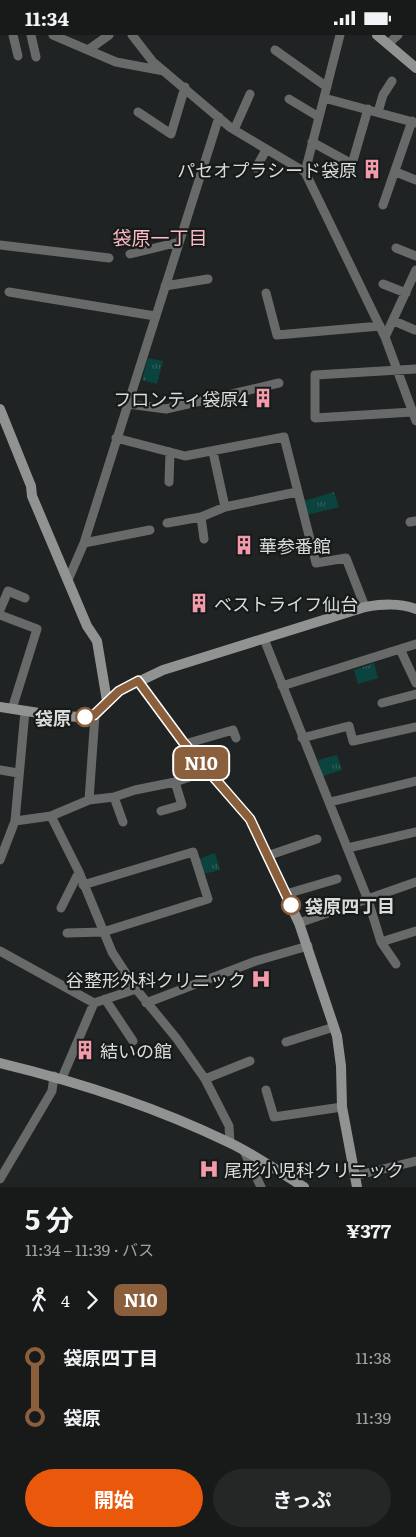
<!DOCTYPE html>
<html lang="ja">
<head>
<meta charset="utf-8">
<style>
  body { margin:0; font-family:Literata,"Noto Sans JP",serif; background:#252727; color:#f1f3f6; height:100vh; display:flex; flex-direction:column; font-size:19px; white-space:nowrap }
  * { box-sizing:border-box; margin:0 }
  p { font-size:16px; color:#9fa1a2 }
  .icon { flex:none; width:28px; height:28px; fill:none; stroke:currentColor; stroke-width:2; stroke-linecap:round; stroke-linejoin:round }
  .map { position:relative; height:1152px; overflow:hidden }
  .side { display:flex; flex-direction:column; background:#181a1a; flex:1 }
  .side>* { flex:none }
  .badge { padding:0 10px; border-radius:8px; font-size:18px; line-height:32px }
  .map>.badge { position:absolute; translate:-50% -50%; box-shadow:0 0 0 2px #fff }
  .legs { display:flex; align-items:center; gap:8px; height:55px; padding:0 25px; font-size:16px }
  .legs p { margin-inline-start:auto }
  .overview { display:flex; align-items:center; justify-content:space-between; height:85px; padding:0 25px }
  h1 { font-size:28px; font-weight:700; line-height:38px }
  .action { display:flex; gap:10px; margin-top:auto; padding:10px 25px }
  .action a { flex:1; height:58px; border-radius:30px; background:#ea580c; color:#fff; font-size:20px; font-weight:700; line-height:58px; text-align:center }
  .action a+a { background:#252727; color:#f1f3f6 }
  ul { padding:0 25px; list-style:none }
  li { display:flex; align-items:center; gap:18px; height:60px; font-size:19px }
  li i { display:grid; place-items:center; width:8px; height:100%; margin:0 6px; background:currentColor }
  li i::after { content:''; width:12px; height:12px; margin:-6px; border:4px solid; border-radius:50%; background:#181a1a }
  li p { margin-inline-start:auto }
  li:first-child i { background:linear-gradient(#0000 50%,currentColor 0) }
  li:last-child i { background:linear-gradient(currentColor 50%,#0000 0) }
  .status { display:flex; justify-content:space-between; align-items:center; height:35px; padding:0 25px; background:#181a1a; direction:ltr }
  .status svg { height:14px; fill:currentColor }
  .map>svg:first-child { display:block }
  .grass { fill:url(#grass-tufts) }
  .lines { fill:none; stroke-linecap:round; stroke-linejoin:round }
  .street { stroke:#686a6a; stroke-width:9 }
  .secondary { stroke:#919393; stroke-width:10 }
  .line-1-casing { stroke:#fff; stroke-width:11 }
  .line-1 { stroke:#8b5e3c; stroke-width:8 }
  .stop-1-dot { fill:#fff; stroke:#8b5e3c; stroke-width:2.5 }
  .labels { text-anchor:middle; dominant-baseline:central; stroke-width:4.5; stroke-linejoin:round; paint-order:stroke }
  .poi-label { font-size:18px; fill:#d9dcdb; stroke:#161a19; text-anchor:start }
  .stop-label { font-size:18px; font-weight:bold; fill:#d9dcdb; stroke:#161a19; text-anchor:end }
  .neighbourhood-label { font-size:19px; fill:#febac5; stroke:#161a19 }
</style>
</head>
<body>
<div class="status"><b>11:34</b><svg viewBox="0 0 49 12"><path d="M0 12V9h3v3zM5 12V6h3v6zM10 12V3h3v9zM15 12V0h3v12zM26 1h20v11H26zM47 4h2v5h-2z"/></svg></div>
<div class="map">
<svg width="416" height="1152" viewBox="0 0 416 1152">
  <defs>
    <pattern id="grass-tufts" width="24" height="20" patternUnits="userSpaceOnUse" patternTransform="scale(1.25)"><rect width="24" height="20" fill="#0b433f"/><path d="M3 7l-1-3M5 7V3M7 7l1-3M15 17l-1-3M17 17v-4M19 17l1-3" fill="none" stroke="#2e5e5a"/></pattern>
  </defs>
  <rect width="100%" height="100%" fill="#202323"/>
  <path class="grass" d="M148,323l15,3 -6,23 -15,-4z
    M334,457l5,15 -33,8 -2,-14z
    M374,628l4,15 -20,6 -4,-14z
    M337,720l5,15 -19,6 -5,-16z
    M215,818l5,17 -17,4 -4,-15z"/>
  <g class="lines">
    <path class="street" d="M13,0l5,21
      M31,0l5,22
      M53,0l63,27 48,9
      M132,0l21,27 78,66 74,44 35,-137
      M388,9l10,-9
      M88,15l21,-15
      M275,15l52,37
      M324,63l92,25
      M289,64l30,18
      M138,77l33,22 14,-47
      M378,77l5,-17 9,-14
      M234,95l16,-36
      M312,107l40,22 16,-55
      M256,133l10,-18
      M305,137l80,165 31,84
      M396,137l20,8
      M383,170l29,-84
      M0,210l109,13
      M396,213l20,8
      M130,219l49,-12
      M383,249l23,9
      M165,251l43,-7
      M9,257l146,24
      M266,258l11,42 103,-9
      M394,286l21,9
      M385,302l31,-67
      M128,369l38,5 113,-26
      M412,377l-97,6v-43l101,-6
      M116,403l69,18 99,-19 32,126 30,-5 19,49
      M213,417l12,55 72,-15
      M169,447l1,-30
      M201,482l3,22
      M410,487l6,-1
      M167,488l34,-6 24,-10
      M84,508l66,-13
      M68,545l16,-37 135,-426
      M0,575l8,-19 17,7
      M0,580l37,14 -25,80
      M264,604l104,261 13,42 35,-11
      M400,614l16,-5
      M282,651l118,-37 16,34
      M382,668l34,-9
      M302,703l47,-12 4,15 63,-14
      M185,709l48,-14 3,8
      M0,735l18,3
      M114,762l9,25
      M89,765l6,-85
      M330,767l86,-21
      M161,776l21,-6 -7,-23
      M51,781l28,56 33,80 24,37 41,50 28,40 24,47 1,17
      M15,786l36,-5 38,-16 25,-3 21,-7 40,-8 32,-11
      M348,813l68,-16
      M267,821l50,-17
      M0,825l15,-39 10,-110
      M286,859l51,-15
      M61,873l18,-36
      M299,888l117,-41
      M67,898l36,-1 105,-33 -15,-47 -110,33
      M381,907l15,22
      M0,916l94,52 42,-14
      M105,964l28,42
      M146,968l110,-42 52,-15
      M286,1007l48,-15
      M62,1043l32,-75
      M205,1044l45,-18
      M266,1055l8,27 68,-10
      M244,1116l17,36
      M354,1141l62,-15
      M0,1144l52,-88 2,-15"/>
    <path class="secondary" d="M377,0l39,33
      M0,374l31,77 1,10 55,130 10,15 10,60
      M138,646l45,61 67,77 49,104 38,113 4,30 1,41 15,80
      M0,672l52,8 27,2 16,-2 24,-24 44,-21 202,-63c18,-3 34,-4 51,2
      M0,1028c79,19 154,43 228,79 26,12 51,30 76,45"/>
  </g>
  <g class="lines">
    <defs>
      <path id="line-1" d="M85,682l9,-2 25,-24 19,-10 45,61 67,77 41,86"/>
    </defs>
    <use href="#line-1" class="line-1-casing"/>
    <use href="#line-1" class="line-1"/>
  </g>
  <defs>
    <symbol id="building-bare" viewBox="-9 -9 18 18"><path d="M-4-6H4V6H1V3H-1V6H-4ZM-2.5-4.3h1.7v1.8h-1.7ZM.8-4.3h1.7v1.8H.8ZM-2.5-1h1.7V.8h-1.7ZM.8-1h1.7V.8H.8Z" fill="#f39aab" stroke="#161a19" stroke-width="2.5" paint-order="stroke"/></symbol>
    <symbol id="hospital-bare" viewBox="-9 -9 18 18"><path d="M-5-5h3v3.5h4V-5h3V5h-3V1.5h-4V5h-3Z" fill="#f39aab" stroke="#161a19" stroke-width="2.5" paint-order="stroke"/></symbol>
  </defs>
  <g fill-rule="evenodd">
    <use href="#building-bare" x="358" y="120" width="28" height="28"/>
    <use href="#building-bare" x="249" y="349" width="28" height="28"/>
    <use href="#building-bare" x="230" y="496" width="28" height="28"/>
    <use href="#building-bare" x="185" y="554" width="28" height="28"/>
    <use href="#hospital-bare" x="247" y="930" width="28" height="28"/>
    <use href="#building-bare" x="71" y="1001" width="28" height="28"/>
    <use href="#hospital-bare" x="195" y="1120" width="28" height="28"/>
  </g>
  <g class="stop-1-dot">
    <circle cx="85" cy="682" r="9"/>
    <circle cx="291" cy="870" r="9"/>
  </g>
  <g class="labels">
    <g class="poi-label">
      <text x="357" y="134" text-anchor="end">パセオプラシード袋原</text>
      <text x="248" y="363" text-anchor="end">フロンティ袋原4</text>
      <text x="259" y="510">華参番館</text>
      <text x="214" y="568">ベストライフ仙台</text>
      <text x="246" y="944" text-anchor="end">谷整形外科クリニック</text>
      <text x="100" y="1015">結いの館</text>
      <text x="224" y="1134">尾形小児科クリニック</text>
    </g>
    <g class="stop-label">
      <text x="71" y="682">袋原</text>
      <text x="305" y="870" text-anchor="start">袋原四丁目</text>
    </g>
    <g class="neighbourhood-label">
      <text x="160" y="202">袋原一丁目</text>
    </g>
  </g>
</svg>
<b class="badge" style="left:201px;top:728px;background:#8b5e3c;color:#fff">N10</b>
</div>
<section class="side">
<div class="overview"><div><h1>5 分</h1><p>11:34 – 11:39 · バス</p></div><b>¥377</b></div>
<div class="legs"><svg class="icon" aria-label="walk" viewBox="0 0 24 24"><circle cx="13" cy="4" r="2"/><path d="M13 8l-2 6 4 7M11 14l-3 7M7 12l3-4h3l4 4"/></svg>4<svg class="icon" aria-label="forward" viewBox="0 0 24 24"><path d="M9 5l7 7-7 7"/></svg><b class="badge" style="background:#8b5e3c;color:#fff">N10</b></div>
<ul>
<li><i style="color:#8b5e3c"></i><b>袋原四丁目</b><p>11:38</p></li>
<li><i style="color:#8b5e3c"></i><b>袋原</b><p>11:39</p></li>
</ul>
<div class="action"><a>開始</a><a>きっぷ</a></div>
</section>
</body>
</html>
